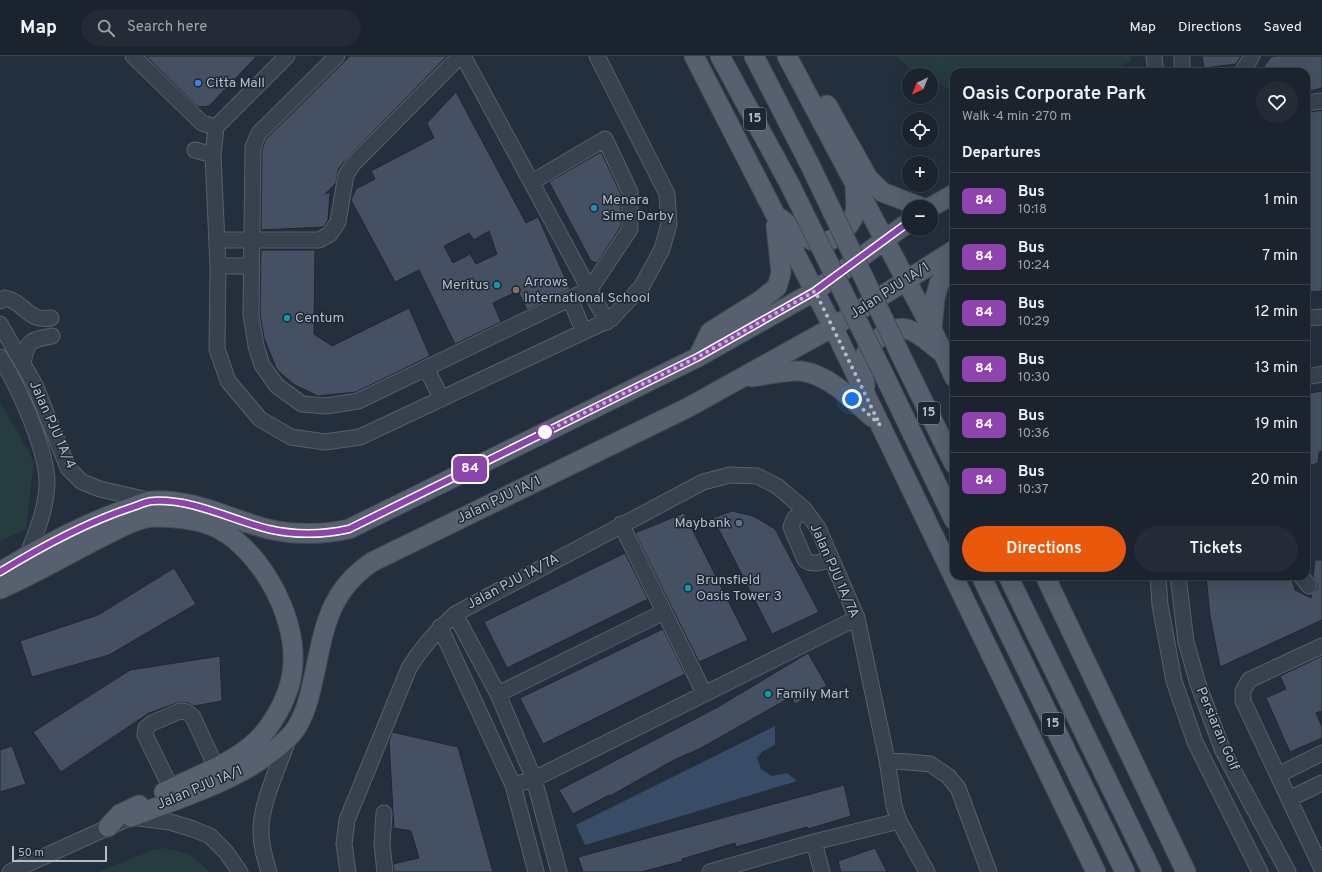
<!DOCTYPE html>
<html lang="en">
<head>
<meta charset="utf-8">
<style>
  body { margin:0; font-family:Overpass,sans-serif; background:#242b36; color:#f1f3f6; height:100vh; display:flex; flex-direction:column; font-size:15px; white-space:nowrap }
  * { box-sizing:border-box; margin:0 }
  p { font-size:13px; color:#a0a4aa }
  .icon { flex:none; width:22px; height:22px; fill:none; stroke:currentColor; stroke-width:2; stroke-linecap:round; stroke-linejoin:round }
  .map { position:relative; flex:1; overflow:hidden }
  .details { position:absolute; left:950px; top:12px; width:360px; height:512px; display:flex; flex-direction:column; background:#1b232e; border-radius:12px; box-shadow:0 4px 16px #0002,0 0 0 1px #39404a }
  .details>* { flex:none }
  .badge { padding:0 8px; border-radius:6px; font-size:14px; line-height:26px }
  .needle { width:26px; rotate:223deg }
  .tools { position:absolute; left:902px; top:12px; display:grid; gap:8px }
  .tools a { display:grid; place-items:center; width:36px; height:36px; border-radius:50%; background:#1b232e; box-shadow:0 4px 16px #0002,0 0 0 1px #39404a; font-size:20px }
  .scale { position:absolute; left:12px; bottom:10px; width:95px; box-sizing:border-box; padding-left:4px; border:2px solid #b4bcc9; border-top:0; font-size:11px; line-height:14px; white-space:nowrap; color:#b4bcc9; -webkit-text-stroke:3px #1d2633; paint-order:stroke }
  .you { position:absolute; width:20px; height:20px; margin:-10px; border:3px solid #fff; border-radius:50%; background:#1a73e8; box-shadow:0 0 0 6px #1a73e833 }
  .map>.badge { position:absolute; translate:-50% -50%; box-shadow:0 0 0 2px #fff }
  h2 { padding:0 12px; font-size:15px; line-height:36px }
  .round { display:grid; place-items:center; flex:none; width:42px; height:42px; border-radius:21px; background:#242b36 }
  .head { display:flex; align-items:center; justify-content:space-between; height:68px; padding:0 12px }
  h1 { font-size:19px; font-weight:600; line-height:30px }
  .action { display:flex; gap:8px; margin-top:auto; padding:8px 12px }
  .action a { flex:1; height:46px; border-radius:24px; background:#ea580c; color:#fff; font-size:16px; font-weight:600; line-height:46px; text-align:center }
  .action a+a { background:#242b36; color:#f1f3f6 }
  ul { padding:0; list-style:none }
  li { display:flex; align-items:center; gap:12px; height:56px; padding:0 12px; border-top:1px solid #39404a }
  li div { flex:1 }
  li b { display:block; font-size:15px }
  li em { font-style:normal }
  li .badge { min-width:44px; font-weight:700; text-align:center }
  header { display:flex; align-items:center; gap:24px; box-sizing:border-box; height:56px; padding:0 20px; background:#1b232e; border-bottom:1px solid #39404a }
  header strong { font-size:19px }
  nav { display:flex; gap:22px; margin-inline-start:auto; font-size:14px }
  .search { width:280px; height:36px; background:#242b36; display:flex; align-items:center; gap:10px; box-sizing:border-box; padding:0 14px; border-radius:22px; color:#a0a4aa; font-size:15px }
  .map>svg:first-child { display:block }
  .green { fill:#263c3f }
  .water { fill:#394c67 }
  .building { fill:#455162; stroke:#1f2835; fill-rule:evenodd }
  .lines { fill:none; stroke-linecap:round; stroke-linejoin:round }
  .minor-casing { stroke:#565f6c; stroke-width:17 }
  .major-casing { stroke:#414a57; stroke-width:21 }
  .minor { stroke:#38414e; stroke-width:15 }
  .major { stroke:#56606e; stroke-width:19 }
  .major-bridge-casing { stroke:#414a57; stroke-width:21; stroke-linecap:butt }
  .major-bridge { stroke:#56606e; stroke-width:19 }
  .line-casing { stroke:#fff; stroke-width:9 }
  .line { stroke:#8e44ad; stroke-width:6 }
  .walk { stroke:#b4bcc9; stroke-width:4; stroke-dasharray:0 7.2 }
  .shop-dot { fill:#3f7fe0; stroke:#1d2633; stroke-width:1.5 }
  .culture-dot { fill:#0f9aa8; stroke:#1d2633; stroke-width:1.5 }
  .education-dot { fill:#8d6e63; stroke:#1d2633; stroke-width:1.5 }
  .stop-dot { fill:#fff; stroke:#8e44ad; stroke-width:2 }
  .service-dot { fill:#5c6f8a; stroke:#1d2633; stroke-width:1.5 }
  .labels { text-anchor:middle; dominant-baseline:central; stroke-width:3; stroke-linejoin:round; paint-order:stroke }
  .shield { fill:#1d2633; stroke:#878f9c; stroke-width:1 }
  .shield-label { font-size:13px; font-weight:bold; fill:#b4bcc9 }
  .poi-label { font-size:14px; fill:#b4bcc9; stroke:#1d2633; text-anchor:start }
  .street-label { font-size:14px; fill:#b4bcc9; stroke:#1d2633 }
</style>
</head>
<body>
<header>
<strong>Map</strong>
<div class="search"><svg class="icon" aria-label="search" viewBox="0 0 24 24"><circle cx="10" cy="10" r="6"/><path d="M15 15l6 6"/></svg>Search here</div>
<nav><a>Map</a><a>Directions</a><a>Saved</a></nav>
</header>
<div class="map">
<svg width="1322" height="816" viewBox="0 0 1322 816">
  <rect width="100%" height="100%" fill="#242f3e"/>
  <path class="green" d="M897,0h233l2,4 -22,12h-156v20l-23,-13v-4c-14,0 -25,-9 -34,-19z
    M0,346l34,59 -8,68 -26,12z
    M163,792c24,4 30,6 46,24h-111l51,-21z"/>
  <path class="water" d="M775,670v19l-12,6 -6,7 4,11 11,7 15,-3 10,8 -212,64 -9,-20z"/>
  <path class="building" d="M146,0h111l-48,50 -11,1z
    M350,0h97l-101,103 -8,11 -2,13 -11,11 5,-2 -2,28 -4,7 -63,3 1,-81 4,-10z
    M1202,0h39l-5,8 -32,4z
    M1275,0h47v32l-16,4v-20h-46l11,-15z
    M456,36l70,131 12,-6 32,72 -43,21 -9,-19 -25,12 8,19 -46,22 -36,-74 -24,12 -44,-82 5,-11 19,-10 -4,-8 63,-33 -7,-15zM489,175l8,23 -21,10 -6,-10 -17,9 -9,-17 25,-13 5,7z
    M1322,54v181l-13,1 -3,-23v-156z
    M601,96l20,42v32l-24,37 -6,-2 -42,-79z
    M261,194h54l-1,84 18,12 77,-38 21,48 -74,36 -38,4 -23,-11 -18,-15 -13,-32 -4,-24z
    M1322,335v60l-3,1 -1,11 -12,4v-73z
    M732,455l21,5 22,13 44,83 -47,22 -59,-116z
    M684,457l64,127 -49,22 -64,-129z
    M625,497l23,46 -141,69 -23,-46z
    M1315,504h7v60l-102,47 -10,-51 -4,-40h85l4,14 16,8 1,-4 5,-4 1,-5 -5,-8z
    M174,512l22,36 -87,51 -77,22 -12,-36 78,-26z
    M663,573l22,45 -142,70 -23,-46z
    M808,597l19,33 -32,18 -4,-7 -90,51 -29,13 -62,35 -1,-1 -36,19 -14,-24 159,-83z
    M220,600l2,45 -28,5 -6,-3h-11l-28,10 -88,59 -28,-40 97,-62z
    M1322,600v55l-6,2 6,14v11l-32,14 -24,-54 20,-9 -6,-13z
    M392,676l66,15 35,125h-99l-1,-8 26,-6 -8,-27 -17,-3 -5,-86z
    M12,690l14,38 -26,8v-42z
    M844,729l7,31 -43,13 -1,-2 -71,20 -1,-4 -53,16 1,2 -42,11h-58l-5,-15z
    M875,792l12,24h-46l-3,-11z"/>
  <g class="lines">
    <defs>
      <path id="minor" d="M133,0l69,67 14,4
        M337,0l-78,77 -6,14 -2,168 5,31 6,19 15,21 25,18 24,2 32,-5 232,-112 40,-60v-37l-25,-53 -73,43
        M463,0l144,266
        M1154,0l2,16
        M1182,0v16
        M1242,16l10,-16
        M1306,47l16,-2
        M216,71l-3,28 5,111 -1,83 11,32 32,38 31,18 34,5 35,-5 251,-118 31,-33 20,-37 7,-25 -2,-30 -70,-138
        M216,71l71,-71
        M195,94l18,5
        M217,184h102l11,-6 8,-12 8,-47 7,-11 107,-108
        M218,210h34
        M570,243l14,33
        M0,245l5,-3c20,4 22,24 46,20
        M1307,262l15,-1
        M0,268l35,61 33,83 14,14 18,7 52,12
        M0,301c18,29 48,94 47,128 -1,25 -11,48 -20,71
        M23,307c5,-24 6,-22 29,-27
        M426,312l16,31
        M1306,321l16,-3
        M804,453l-10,10 -3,8 14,33c9,6 17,2 26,-1
        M621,468l83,169
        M1158,520l2,29 14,76 21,61 65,130
        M1178,520l8,66 12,42 25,67 65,121
        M1301,520l8,10
        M455,558l43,80 36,85 25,93
        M440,571l73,158 23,87
        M1322,590l-73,34 -6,11v10l79,168
        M498,638l166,-82
        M887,704l43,4 18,12 10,12 31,84
        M1278,719l44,-22
        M513,729l21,-6 323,-161
        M171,732l-26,-53 1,-7 6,-5 28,-12 7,1 6,5 23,50
        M1289,743l33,-16
        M384,757l-2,31 3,28
        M814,786l8,30
        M10,816l121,-55 39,5 23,7 17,7 16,16 14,20
        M269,816c-4,-13 -8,-26 -8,-40 -1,-28 19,-68 28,-95
        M348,816l-4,-28 3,-24 62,-152c13,-21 28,-38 46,-54l248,-132 27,-7 27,1 20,10 27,23 14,19 39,90 30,142 7,46 5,15 28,51
        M710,816l104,-30 85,-21"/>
      <path id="major" d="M694,0l139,271 263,545
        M720,0l69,127
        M754,0l56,109
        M787,0l145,273 22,48
        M827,49l41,73 14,14 39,15
        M931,151l23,-13
        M780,162c11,9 23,20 36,24 16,4 36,-16 39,-30 2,-8 0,-18 0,-25
        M932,273l3,-31 4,-14 15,-25
        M698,301l12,-25 51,-32 16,-13 4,-14 -5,-47
        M904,306l50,102
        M884,319l70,145
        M752,321c12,-2 37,-7 49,-6 28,4 51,28 71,46
        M865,330c-1,-9 -4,-20 -1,-28 5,-15 26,-33 43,-29 13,4 22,14 33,22
        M0,516c41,-25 85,-49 130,-64 7,-2 16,-7 23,-7 42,-2 76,18 115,28 26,6 54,6 81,0l349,-172 117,-66 94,-69
        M981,520l144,296
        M1008,520l144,296
        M1045,520l141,296
        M0,533c37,-16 71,-37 108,-55 13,-7 30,-16 45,-17 18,0 40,2 57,8 47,18 86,88 83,138 -1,24 -12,47 -26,66 -24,32 -68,45 -103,63
        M131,761c53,-21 116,-38 158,-80 13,-13 19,-33 23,-52 12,-51 13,-91 60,-123l317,-155 144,-80 121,-77
        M108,771l12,-13 19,-9"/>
    </defs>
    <use href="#minor" class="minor-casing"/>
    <use href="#major" class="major-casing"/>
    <use href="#minor" class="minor"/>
    <use href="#major" class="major"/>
    <defs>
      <path id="major-bridge" d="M810,109l94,197
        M789,127l95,192"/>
    </defs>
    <use href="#major-bridge" class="major-bridge-casing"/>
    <use href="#major-bridge" class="major-bridge"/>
  </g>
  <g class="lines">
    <defs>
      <path id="line" d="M0,516c41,-25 85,-49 130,-64 7,-2 16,-7 23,-7 41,-2 76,18 115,28 26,6 54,6 81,0l349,-172 117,-66 94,-69"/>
    </defs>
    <use href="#line" class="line-casing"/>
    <use href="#line" class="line"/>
    <path class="walk" d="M545,376l-6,3 159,-78 117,-66 65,134 -28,-26"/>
  </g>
  <circle class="shop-dot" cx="198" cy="27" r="4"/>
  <g class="culture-dot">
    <circle cx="594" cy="152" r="4"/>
    <circle cx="497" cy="229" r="4"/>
    <circle cx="287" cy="262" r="4"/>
    <circle cx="688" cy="532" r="4"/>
    <circle cx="768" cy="638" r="4"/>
  </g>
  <circle class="education-dot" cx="516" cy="234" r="4"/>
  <circle class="stop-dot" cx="545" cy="376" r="8"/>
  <circle class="service-dot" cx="739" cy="467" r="4"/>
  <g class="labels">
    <g class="shield">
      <rect x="744" y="52" width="22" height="22" rx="3"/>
      <rect x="918" y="346" width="22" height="22" rx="3"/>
      <rect x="1042" y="657" width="22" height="22" rx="3"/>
    </g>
    <g class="shield-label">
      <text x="755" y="63">15</text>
      <text x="929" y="357">15</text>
      <text x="1053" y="668">15</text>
    </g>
    <g class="poi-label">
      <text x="206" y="27">Citta Mall</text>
      <text x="602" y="144">Menara<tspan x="602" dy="16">Sime Darby</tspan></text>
      <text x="524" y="226">Arrows<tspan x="524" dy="16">International School</tspan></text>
      <text x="489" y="229" text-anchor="end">Meritus</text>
      <text x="295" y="262">Centum</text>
      <text x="731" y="467" text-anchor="end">Maybank</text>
      <text x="696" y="524">Brunsfield<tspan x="696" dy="16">Oasis Tower 3</tspan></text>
      <text x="776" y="638">Family Mart</text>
    </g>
    <g class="street-label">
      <text transform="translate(890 235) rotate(-33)">Jalan PJU 1A/1</text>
      <text transform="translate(52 369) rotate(66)">Jalan PJU 1A/4</text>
      <text transform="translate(499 444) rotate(-26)">Jalan PJU 1A/1</text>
      <text transform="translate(834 515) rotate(66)">Jalan PJU 1A/7A</text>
      <text transform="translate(513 526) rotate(-28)">Jalan PJU 1A/7A</text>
      <text transform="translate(1217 673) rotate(67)">Persiaran Golf</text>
      <text transform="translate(200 732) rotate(-23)">Jalan PJU 1A/1</text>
    </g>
  </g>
</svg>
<div class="tools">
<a><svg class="needle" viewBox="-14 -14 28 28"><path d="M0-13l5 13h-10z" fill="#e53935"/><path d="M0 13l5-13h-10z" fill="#a0a4aa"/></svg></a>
<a><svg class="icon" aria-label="locate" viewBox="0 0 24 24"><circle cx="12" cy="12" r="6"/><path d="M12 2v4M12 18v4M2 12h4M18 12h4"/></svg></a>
<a>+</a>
<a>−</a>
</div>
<div class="scale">50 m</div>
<div class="you" style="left:852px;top:343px"></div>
<b class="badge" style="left:470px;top:413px;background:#8e44ad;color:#fff">84</b>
<section class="details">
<div class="head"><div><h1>Oasis Corporate Park</h1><p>Walk · 4 min · 270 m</p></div><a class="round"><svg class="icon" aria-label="heart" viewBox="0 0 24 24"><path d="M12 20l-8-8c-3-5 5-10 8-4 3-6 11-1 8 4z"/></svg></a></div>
<h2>Departures</h2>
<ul>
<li><span class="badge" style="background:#8e44ad;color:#fff">84</span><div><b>Bus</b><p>10:18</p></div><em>1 min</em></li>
<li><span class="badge" style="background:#8e44ad;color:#fff">84</span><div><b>Bus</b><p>10:24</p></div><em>7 min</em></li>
<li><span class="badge" style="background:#8e44ad;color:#fff">84</span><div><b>Bus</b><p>10:29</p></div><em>12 min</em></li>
<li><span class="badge" style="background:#8e44ad;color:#fff">84</span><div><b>Bus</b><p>10:30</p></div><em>13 min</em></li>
<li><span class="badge" style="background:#8e44ad;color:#fff">84</span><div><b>Bus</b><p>10:36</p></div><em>19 min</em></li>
<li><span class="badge" style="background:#8e44ad;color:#fff">84</span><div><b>Bus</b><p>10:37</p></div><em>20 min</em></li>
</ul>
<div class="action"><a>Directions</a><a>Tickets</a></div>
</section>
</div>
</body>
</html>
